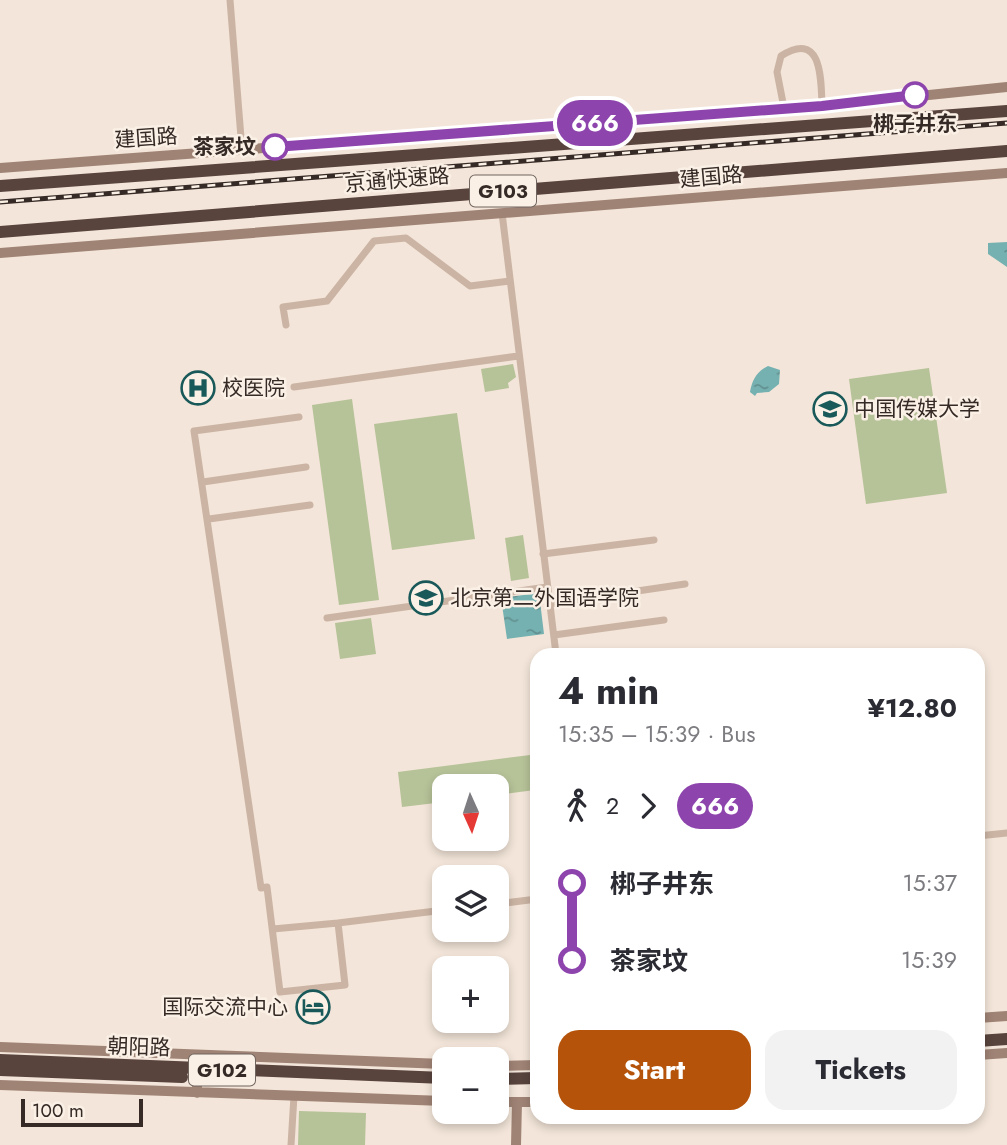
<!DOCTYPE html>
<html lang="en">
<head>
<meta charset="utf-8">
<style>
  body { margin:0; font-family:Jost,"Noto Sans SC",sans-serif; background:#f2f2f3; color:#2b2b33; height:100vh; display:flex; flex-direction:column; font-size:26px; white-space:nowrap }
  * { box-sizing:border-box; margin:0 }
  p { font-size:23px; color:#7c7c81 }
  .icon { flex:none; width:38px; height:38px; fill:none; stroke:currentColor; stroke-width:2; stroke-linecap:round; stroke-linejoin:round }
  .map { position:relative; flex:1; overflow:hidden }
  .drawer { position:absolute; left:530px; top:648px; width:455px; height:476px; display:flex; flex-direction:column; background:#fff; border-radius:21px; box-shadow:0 4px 10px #0003 }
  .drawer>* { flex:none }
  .badge { padding:0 14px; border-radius:23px; font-size:24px; line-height:46px }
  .needle { width:46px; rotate:177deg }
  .fabs { position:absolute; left:432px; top:774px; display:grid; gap:14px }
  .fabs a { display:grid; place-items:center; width:77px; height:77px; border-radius:14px; background:#fff; box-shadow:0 4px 10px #0003; font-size:35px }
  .scale { position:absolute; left:21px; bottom:18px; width:122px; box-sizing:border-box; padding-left:7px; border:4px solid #362a26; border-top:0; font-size:19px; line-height:24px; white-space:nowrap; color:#362a26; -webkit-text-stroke:5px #faf0e5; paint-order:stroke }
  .map>.badge { position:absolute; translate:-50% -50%; box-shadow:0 0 0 4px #fff }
  .legs { display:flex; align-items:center; gap:10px; height:77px; padding:0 28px; font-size:23px }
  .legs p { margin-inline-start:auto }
  .overview { display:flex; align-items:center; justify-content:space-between; height:119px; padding:0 28px }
  h1 { font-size:38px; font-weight:700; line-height:52px }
  .action { display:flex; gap:14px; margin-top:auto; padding:14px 28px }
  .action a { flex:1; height:80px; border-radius:21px; background:#b45309; color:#fff; font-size:28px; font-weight:700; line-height:80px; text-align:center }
  .action a+a { background:#f2f2f3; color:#2b2b33 }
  ul { padding:0 28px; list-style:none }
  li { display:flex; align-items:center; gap:24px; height:77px; font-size:26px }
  li i { display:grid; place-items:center; width:10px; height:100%; margin:0 9px; background:currentColor }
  li i::after { content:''; width:18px; height:18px; margin:-9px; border:5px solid; border-radius:50%; background:#fff }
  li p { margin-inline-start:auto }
  li:first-child i { background:linear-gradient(#0000 50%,currentColor 0) }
  li:last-child i { background:linear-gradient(currentColor 50%,#0000 0) }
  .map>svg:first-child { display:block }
  .green { fill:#b6c298 }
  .water { fill:url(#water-ripples) }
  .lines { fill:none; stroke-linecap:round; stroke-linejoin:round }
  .street { stroke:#cbb4a4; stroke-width:7 }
  .secondary { stroke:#9f8375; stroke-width:10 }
  .highway { stroke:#58443d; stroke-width:12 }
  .rail-casing { stroke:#362a26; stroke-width:5 }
  .rail { stroke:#faf0e5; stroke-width:2.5; stroke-dasharray:8; stroke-linecap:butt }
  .line-1-casing { stroke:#fff; stroke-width:16 }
  .line-1 { stroke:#8e44ad; stroke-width:10 }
  .stop-1-dot { fill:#fff; stroke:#8e44ad; stroke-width:3.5 }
  .labels { text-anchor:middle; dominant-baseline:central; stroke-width:5; stroke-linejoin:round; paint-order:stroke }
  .shield { fill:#faf0e5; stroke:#71655f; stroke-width:2 }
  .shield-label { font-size:19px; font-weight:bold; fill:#362a26 }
  .stop-label { font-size:21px; font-weight:bold; fill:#362a26; stroke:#faf0e5 }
  .street-label { font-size:21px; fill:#362a26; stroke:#faf0e5 }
  .poi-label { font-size:21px; fill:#362a26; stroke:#faf0e5; text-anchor:start }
</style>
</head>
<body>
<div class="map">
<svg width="1007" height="1145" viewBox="0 0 1007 1145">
  <defs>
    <pattern id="water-ripples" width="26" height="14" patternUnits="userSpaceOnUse" patternTransform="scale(1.75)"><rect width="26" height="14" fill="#76b1b1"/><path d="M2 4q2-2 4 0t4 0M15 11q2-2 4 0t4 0" fill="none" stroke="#629090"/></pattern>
  </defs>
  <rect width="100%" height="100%" fill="#f3e5d9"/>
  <path class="green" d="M513,364l3,13 -8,6 1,5 -24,4 -4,-23z
    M929,368l18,125 -81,11 -17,-125z
    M352,399l27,201 -40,5 -27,-200z
    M457,413l18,126 -83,11 -18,-126z
    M523,535l6,43 -18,3 -6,-43z
    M371,618l5,36 -36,5 -5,-36z
    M530,755l5,35 -38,5v-9h-53v16l-42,5 -4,-35z
    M299,1111l67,2 -1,32h-67z"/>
  <path class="water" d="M1007,242v25l-19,-13v-11z
    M768,366l12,4 -1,14 -10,8 -12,1 -2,3 -5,-4c2,-12 7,-21 18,-26z
    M539,593l5,41 -37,5 -6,-41z"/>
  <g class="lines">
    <path class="street" d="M230,0l12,150
      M784,108l-7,-36 4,-16c41,-26 40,22 41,50
      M502,213l54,441
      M286,325l-3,-18 44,-6 47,-60 32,-3 64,48 40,-5
      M294,387l224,-31
      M203,482l103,-15
      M209,519l101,-14
      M543,554l111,-14
      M549,604l136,-20
      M327,618l220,-31
      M554,635l110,-15
      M537,738h-2l2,20
      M978,836l29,-3
      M497,904l40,-5
      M338,923l106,-13
      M273,929l65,-6 7,62 -65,7 -13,-105 -6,1 -67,-457 105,-14
      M291,1145l3,-49"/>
    <path class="secondary" d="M0,168l822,-62 185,-19
      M0,253l1007,-80
      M978,1018l29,-2
      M0,1047l444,17
      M978,1055l29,-2
      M197,1062v31
      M497,1066l40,-1
      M0,1085l444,16
      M497,1102h40
      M516,1145l1,-43"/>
    <path class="highway" d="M0,186l1007,-75
      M0,232l1007,-81
      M978,1041l29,-2
      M0,1060l444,18
      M0,1070l182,7
      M497,1079l40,-1"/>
    <defs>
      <path id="rail" d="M0,202l1007,-79"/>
    </defs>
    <use href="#rail" class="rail-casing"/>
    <use href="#rail" class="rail"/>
  </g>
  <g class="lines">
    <defs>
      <path id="line-1" d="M275,147l547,-41 93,-11"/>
    </defs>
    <use href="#line-1" class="line-1-casing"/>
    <use href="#line-1" class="line-1"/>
  </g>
  <defs>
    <symbol id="hospital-ring" viewBox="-11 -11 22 22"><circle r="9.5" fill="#faf0e5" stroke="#19595a" stroke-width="1.5"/><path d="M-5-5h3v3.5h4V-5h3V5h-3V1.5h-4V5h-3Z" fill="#19595a"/></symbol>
    <symbol id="university-ring" viewBox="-11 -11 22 22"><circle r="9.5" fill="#faf0e5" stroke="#19595a" stroke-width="1.5"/><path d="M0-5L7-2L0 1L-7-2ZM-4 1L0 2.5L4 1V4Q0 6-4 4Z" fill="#19595a"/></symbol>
    <symbol id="hotel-ring" viewBox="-11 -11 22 22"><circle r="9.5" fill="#faf0e5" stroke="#19595a" stroke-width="1.5"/><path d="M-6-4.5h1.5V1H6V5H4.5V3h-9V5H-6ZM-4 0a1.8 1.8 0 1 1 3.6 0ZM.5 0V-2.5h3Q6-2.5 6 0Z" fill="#19595a"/></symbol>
  </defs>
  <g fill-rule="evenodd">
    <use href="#hospital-ring" x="179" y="369" width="38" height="38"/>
    <use href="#university-ring" x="811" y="390" width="38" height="38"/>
    <use href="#university-ring" x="407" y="579" width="38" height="38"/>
    <use href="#hotel-ring" x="294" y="988" width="38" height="38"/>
  </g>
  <g class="stop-1-dot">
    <circle cx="915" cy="95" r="12"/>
    <circle cx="275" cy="147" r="12"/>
  </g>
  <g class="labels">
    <g class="shield">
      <rect x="470" y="175.5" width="66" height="31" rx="5"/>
      <rect x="189" y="1054.5" width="66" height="31" rx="5"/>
    </g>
    <g class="shield-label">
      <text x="503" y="191">G103</text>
      <text x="222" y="1070">G102</text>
    </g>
    <g class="stop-label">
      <text x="915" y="124">梆子井东</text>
      <text x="256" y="147" text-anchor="end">茶家坟</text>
    </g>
    <g class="street-label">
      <text transform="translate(146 138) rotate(-4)">建国路</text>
      <text transform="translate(711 177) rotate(-5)">建国路</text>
      <text transform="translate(397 180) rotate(-5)">京通快速路</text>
      <text transform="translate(139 1047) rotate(2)">朝阳路</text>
    </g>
    <g class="poi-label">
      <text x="222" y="388">校医院</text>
      <text x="854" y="409">中国传媒大学</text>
      <text x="450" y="598">北京第二外国语学院</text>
      <text x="288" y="1007" text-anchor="end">国际交流中心</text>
    </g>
  </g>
</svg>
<div class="fabs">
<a><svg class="needle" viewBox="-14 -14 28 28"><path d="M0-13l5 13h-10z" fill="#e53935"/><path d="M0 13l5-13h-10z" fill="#7c7c81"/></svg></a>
<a><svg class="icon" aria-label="layers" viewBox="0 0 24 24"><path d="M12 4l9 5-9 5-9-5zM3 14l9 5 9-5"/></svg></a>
<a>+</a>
<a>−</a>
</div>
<div class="scale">100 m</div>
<b class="badge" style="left:595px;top:123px;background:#8e44ad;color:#fff">666</b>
<section class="drawer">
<div class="overview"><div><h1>4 min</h1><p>15:35 – 15:39 · Bus</p></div><b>¥12.80</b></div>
<div class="legs"><svg class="icon" aria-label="walk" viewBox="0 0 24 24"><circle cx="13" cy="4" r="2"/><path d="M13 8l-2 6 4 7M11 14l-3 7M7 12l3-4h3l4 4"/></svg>2<svg class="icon" aria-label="forward" viewBox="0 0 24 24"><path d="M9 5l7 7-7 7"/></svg><b class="badge" style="background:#8e44ad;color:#fff">666</b></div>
<ul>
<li><i style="color:#8e44ad"></i><b>梆子井东</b><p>15:37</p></li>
<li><i style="color:#8e44ad"></i><b>茶家坟</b><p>15:39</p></li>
</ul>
<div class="action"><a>Start</a><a>Tickets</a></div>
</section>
</div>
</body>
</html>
